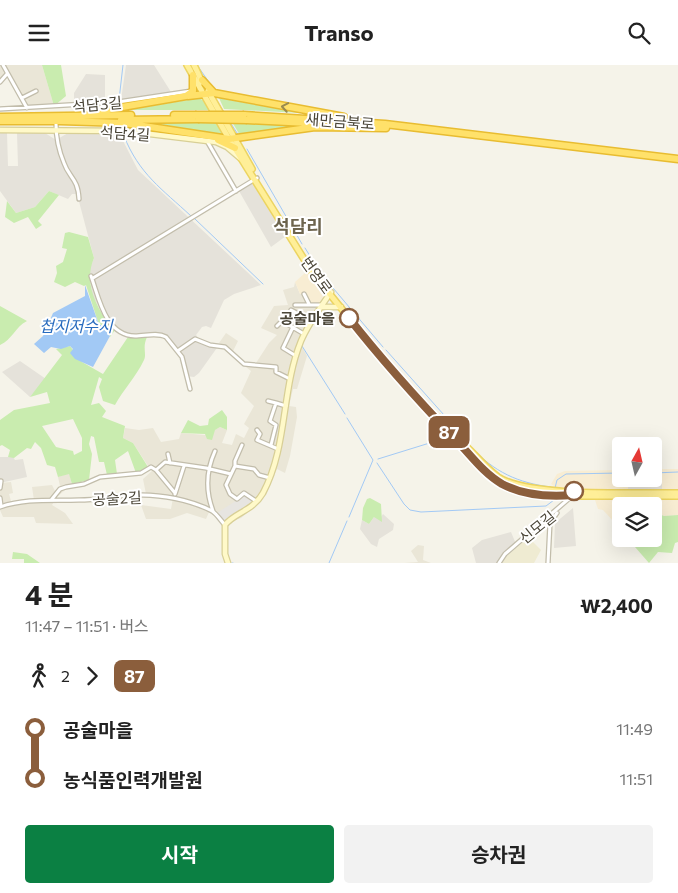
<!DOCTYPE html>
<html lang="ko">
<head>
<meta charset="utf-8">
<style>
  body { margin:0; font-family:Commissioner,"Noto Sans KR",sans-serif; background:#f2f2f2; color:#222; height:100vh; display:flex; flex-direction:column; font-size:19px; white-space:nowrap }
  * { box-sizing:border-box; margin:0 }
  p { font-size:16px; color:#767676 }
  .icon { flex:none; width:28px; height:28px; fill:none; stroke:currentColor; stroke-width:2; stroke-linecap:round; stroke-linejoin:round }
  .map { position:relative; height:498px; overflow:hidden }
  .side { display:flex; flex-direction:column; background:#fff; flex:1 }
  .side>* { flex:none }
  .badge { padding:0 10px; border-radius:8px; font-size:18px; line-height:32px }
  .needle { width:32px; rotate:8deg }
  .fabs { position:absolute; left:612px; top:372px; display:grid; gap:10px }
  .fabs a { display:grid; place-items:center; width:50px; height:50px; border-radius:5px; background:#fff; box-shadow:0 5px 20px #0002; font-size:25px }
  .map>.badge { position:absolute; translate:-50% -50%; box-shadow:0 0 0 2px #fff }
  .legs { display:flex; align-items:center; gap:8px; height:55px; padding:0 25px; font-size:16px }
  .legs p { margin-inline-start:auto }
  .summary { display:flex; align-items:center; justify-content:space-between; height:85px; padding:0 25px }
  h1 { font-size:28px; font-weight:700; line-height:38px }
  .button { display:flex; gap:10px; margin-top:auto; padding:10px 25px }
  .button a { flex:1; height:58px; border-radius:5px; background:#0b8043; color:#fff; font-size:20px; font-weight:700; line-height:58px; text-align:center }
  .button a+a { background:#f2f2f2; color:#222 }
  ul { padding:0 25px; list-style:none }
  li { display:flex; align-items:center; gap:18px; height:50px; font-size:19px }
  li i { display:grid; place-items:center; width:8px; height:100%; margin:0 6px; background:currentColor }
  li i::after { content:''; width:12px; height:12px; margin:-6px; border:4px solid; border-radius:50%; background:#fff }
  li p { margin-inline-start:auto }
  li:first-child i { background:linear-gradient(#0000 50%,currentColor 0) }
  li:last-child i { background:linear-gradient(currentColor 50%,#0000 0) }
  header { display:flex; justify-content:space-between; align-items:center; height:65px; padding:0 25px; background:#fff; font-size:22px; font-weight:700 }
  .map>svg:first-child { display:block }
  .residential { fill:#eae6d7 }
  .commercial { fill:#f8edd3 }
  .industrial { fill:#e5e2da }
  .education { fill:#efebd2 }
  .green { fill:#c9ecaf; fill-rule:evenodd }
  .parking { fill:#e7e5e1 }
  .water { fill:#a2c9f5 }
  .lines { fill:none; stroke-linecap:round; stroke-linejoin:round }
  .stream { stroke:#a2c9f5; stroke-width:1 }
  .street-casing { stroke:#c2bdab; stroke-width:5.5 }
  .secondary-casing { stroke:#d8cf96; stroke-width:7 }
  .primary-casing { stroke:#ecd461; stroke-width:8 }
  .highway-casing { stroke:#e8bc31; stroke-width:9 }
  .street { stroke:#fff; stroke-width:3 }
  .secondary { stroke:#fff9c9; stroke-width:4.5 }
  .primary { stroke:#ffef98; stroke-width:5 }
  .highway { stroke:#ffe16a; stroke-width:6 }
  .highway-bridge-casing { stroke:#e8bc31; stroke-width:9; stroke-linecap:butt }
  .highway-bridge { stroke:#ffe16a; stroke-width:6 }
  .oneway { stroke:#9b8b4e }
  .line-1-casing { stroke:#fff; stroke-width:11 }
  .line-1 { stroke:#8b5e3c; stroke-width:8 }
  .stop-1-dot { fill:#fff; stroke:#8b5e3c; stroke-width:2.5 }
  .labels { text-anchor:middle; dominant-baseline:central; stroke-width:4; stroke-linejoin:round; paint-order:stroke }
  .street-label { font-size:15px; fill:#4a4537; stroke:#fff }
  .stop-label { font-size:15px; font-weight:bold; fill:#4a4537; stroke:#fff; text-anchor:end }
  .water-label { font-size:16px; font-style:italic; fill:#286bbe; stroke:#fff }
  .quarter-label { font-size:18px; font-weight:bold; fill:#6d644d; stroke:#fff }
</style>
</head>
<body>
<header><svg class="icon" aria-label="menu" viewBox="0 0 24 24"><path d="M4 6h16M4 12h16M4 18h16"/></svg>Transo<svg class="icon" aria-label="search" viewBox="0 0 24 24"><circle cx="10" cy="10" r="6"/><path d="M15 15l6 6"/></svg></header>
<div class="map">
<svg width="678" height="498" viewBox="0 0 678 498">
  <rect width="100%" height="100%" fill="#f5f3e9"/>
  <path class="residential" d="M0,0h42l12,41 -26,2 -21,-32 -7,8z
    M295,217l5,12 6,-1 3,10h11v4l-19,38 6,11 -10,33h-4l-4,17 7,1 1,10 -7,39 -5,17 -8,-4 -18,34 -18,15 -16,6 -16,-12 -3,7 -19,-6 -17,6h-24l-5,-14 30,4 2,-11 -27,-4 -3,-15 10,-9 -3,-1 -17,-26 -10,-5 2,-10 14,2 14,-2 8,14 18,-3 2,-6 24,2 15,-8 7,3 -5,13 10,2 4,-11 8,4 5,-10 -5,-4 10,-18 -13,-13 10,-22 -5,-4 3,-3 7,-1 13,-20 8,-8 -16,-7 13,-22 14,-1 -5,-15 11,-3z
    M226,268l12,8 -5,10 -14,-8z
    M69,408l3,11 -15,13 -5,8 13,8 8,11 -37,-1 -2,-6h-31l-3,-7v-27l11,-1 2,11 -4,1 2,7 23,-1 -2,-13 20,-2 3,6 5,-5 -2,-9z
    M418,480l6,1 -1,14 8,3h-27l14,-1 -7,-11z"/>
  <path class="commercial" d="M306,207l15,19 2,7 -3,5h-11l-3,-9h-6l-5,-12z
    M662,404h16v23h-16z
    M621,405v9h7v11l-71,-2 -6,-4 6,-10 8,-3z
    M594,432h32v9h-5v13l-7,3 -11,-12 -5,-1z
    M654,434l24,1v15l-14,1 -10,-4z"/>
  <path class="industrial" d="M126,0h28l17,27 -50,8z
    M86,9l19,1v27l-31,2v-11z
    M0,68h7l1,33h10l-1,-33h28l11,7 12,-7 52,2 18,35 123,115 -27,9 -10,6 -13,28 -5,-2 -4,1 -6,8 5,6 18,4 -20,28 -5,4 -8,-1 -8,-24 -15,-16 -34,-2 -14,-4 -9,-10 -14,-25 -3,-25 5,-12 -17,-64h-5l-4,5 -19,-8 -14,16 -19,6 -16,-22z
    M253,118l33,53 -15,11 -32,-56z
    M20,296l26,18 -16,18 -28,-25z
    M0,392h13l2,3 8,-1 4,18 -27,6z
    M654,404h8v23l-34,-2v-11h26z
    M573,443l3,38 -22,2 1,-25z
    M383,449l11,10 -1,6 -14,9 -2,8 -6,-3 -11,-15 2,-9 7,4 5,-7h7z
    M511,467l5,12 -17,19h-23l-4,-15 10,-8z"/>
  <path class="education" d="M526,470l15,15 -7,13h-35l8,-12z"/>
  <path class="green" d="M42,0h19l5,31 -12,10z
    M199,33l7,4 4,8h-82z
    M219,33l82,15 -77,-4z
    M133,56l84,1 8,15z
    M232,57l75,3 -66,12z
    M49,126l10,4 -21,26 4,4 -6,4 -8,-12 -14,6 -9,-6 2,-16 9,12 19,-6z
    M69,167l19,5 6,21c-11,25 3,53 21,72l-5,7 -1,-3 -11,-12 -12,-37 -2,1 -9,-4 -10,5 -11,-5 3,-9 -1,-7 7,-4 4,-13 -5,-1 3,-15z
    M0,241l27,15c-12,6 -15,19 -27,24z
    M128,272h19c-5,11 0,16 -3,23 -8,17 -21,30 -29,45l-12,-4 -4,-14 3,-8 -3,-2 -8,28 8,-2 7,8 -4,6 23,9 -2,12 10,5 15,24 -12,6 -8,-22 -13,9 2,14 -10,1 -3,-13h-5l-5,-25 -3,-1 -2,8 3,10 -3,26 -17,4 -3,-10 -11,3 -3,-10 -8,-2 -6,-17 -6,-6 -4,7 -4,-1 -13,10 -6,-1 2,-7 -8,-5 -2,1v-26l14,-10 36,-7 -3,-11 -17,5 32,-42 -6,-6 14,-3 12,16 21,12zM73,354l9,19v13l-8,4 -1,-4 -17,-4 -14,-21z
    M222,345l5,7v13l-7,-3 -5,3 -3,10 -5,-1 -2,-5 -24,-1 7,-13 12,6 8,-1 1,-6z
    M370,433l11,6 1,18 -8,-5 -5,7 -7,-4 1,-12 4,-9z
    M654,447l10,4 14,-1v27l-3,1 -3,10 -14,-1 -9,11 -21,-24h26z
    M13,487l14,2 13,9h-16v-4h-12z"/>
  <path class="parking" d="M245,430l10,7 -30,21 -8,-10z"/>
  <path class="water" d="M85,220l13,37 12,14 -17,31 -18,-8 -5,-6 3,-4 -3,-3 -9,3 -10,-2 -7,6 -10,-9 9,-8 10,-23 32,-17z"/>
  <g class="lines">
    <path class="stream" d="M197,0l14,20
      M119,35l4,-35
      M217,36l7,11
      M230,57l9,14
      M124,71c15,38 38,53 67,80
      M247,84l55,95
      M195,154l68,65
      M305,183l17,27 61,72
      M302,281l43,68
      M386,285l83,93
      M347,353l26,42 -24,57
      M471,382c23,25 47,36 80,40
      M378,394l71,-22
      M377,398l27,41 6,6 11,2 125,-6 8,-6
      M654,408l24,-1
      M555,423l2,-8 9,-6 55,-1
      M232,498h1
      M329,498l18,-42"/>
    <defs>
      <path id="street" d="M3,0l24,43
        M0,17l7,-8
        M22,33l14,-7
        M0,44l118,-7 73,-11
        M56,59c0,12 3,27 8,39 5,15 14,15 15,36
        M207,76l29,50
        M91,211c8,22 14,59 44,60 10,0 22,-4 31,1l16,20 8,32
        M93,213l164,-100
        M304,229l5,10
        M295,240h27
        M291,245l21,11
        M277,261l5,-5 22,13
        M293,262l-10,21 13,8
        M179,285l16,-11 15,6 15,2 19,17 32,3v5l14,7
        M268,336l8,2
        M257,365l3,4 -3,6 21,9
        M242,380l-7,16v5l19,3 5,6 11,3
        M271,380l5,-20 -6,-4 6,-18 10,3
        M168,389l2,9
        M235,401l-9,19 4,9 7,5 7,-6 12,8
        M156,405l9,-8 41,6 25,6
        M0,423l1,-7
        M175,429l9,-28
        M0,433l1,8
        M52,434l8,-10 6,-2 18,-3 16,-7 41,-4 10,-6 5,3 19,23
        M0,442c26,-9 53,-6 79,-7 20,0 39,-5 58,-5 23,-1 54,5 75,16 5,3 9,10 13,14
        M213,446c-8,-21 -7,-40 2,-60
        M499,498l6,-9 67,-58
        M548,498l2,-40 7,-10"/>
      <path id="secondary" d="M0,65l125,1 91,11 11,5 13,11
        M322,242h19
        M228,498l-3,-9v-29c10,-13 27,-13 38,-32 25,-47 18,-103 38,-152 7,-17 19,-33 30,-49"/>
      <path id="primary" d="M187,0l42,74 83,133 66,82 104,114 18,15 17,7 16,3 28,3h117
        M194,0l8,17
        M208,26l44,78
        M440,353l18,19
        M467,382c10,10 20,22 31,30 32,21 139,15 180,16"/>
      <path id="highway" d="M202,15l12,13 130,24
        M188,31l26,-3
        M93,47l93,-16 7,-5v-16
        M174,50h21
        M244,50l141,9 293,35
        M0,52l131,-2
        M121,55l77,-1
        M247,55l61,3
        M0,56h64
        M60,56l64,2 105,16 86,-12 71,1
        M218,75l17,8"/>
    </defs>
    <use href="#street" class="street-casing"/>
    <use href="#secondary" class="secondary-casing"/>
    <use href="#primary" class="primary-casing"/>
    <use href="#highway" class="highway-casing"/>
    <use href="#street" class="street"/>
    <use href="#secondary" class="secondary"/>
    <use href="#primary" class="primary"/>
    <use href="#highway" class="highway"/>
    <defs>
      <path id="highway-bridge" d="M195,50h49
        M198,54l49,1"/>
    </defs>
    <use href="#highway-bridge" class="highway-bridge-casing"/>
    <use href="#highway-bridge" class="highway-bridge"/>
  </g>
  <defs><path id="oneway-chevron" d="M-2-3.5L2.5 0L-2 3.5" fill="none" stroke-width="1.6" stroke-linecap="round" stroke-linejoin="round" transform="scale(1.25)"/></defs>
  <use class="oneway" href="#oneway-chevron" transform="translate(285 42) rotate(-170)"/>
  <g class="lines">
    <defs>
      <path id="line-1" d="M349,253c33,42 69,82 106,121 15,15 28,34 47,45 21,11 48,13 71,11l1,-4"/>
    </defs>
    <use href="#line-1" class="line-1-casing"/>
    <use href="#line-1" class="line-1"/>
  </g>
  <g class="stop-1-dot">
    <circle cx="349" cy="253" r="9"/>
    <circle cx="574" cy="426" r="9"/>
  </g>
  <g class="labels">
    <g class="street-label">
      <text transform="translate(97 39) rotate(-5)">석담3길</text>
      <text transform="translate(340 56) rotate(4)">새만금북로</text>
      <text transform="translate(125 68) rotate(4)">석담4길</text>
      <text transform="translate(317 210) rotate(54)">번영로</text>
      <text transform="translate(117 433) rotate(-3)">공술2길</text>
      <text transform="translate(537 462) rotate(-39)">신모길</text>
    </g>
    <g class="stop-label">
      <text x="335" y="253">공술마을</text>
    </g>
    <g class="water-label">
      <text x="76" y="260">첩지저수지</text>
    </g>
    <g class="quarter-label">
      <text x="298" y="161">석담리</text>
    </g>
  </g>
</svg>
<div class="fabs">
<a><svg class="needle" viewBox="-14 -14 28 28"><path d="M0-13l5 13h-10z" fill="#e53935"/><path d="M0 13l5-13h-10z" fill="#767676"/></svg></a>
<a><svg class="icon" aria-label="layers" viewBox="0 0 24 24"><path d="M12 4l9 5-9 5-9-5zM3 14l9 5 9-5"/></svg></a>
</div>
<b class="badge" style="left:449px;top:367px;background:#8b5e3c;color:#fff">87</b>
</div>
<section class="side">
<div class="summary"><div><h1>4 분</h1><p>11:47 – 11:51 · 버스</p></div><b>₩2,400</b></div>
<div class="legs"><svg class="icon" aria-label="walk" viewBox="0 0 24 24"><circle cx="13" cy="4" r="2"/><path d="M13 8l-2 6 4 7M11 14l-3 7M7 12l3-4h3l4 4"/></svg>2<svg class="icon" aria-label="forward" viewBox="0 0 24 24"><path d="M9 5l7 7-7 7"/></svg><b class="badge" style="background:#8b5e3c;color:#fff">87</b></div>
<ul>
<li><i style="color:#8b5e3c"></i><b>공술마을</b><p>11:49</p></li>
<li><i style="color:#8b5e3c"></i><b>농식품인력개발원</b><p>11:51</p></li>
</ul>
<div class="button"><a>시작</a><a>승차권</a></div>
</section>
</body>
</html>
